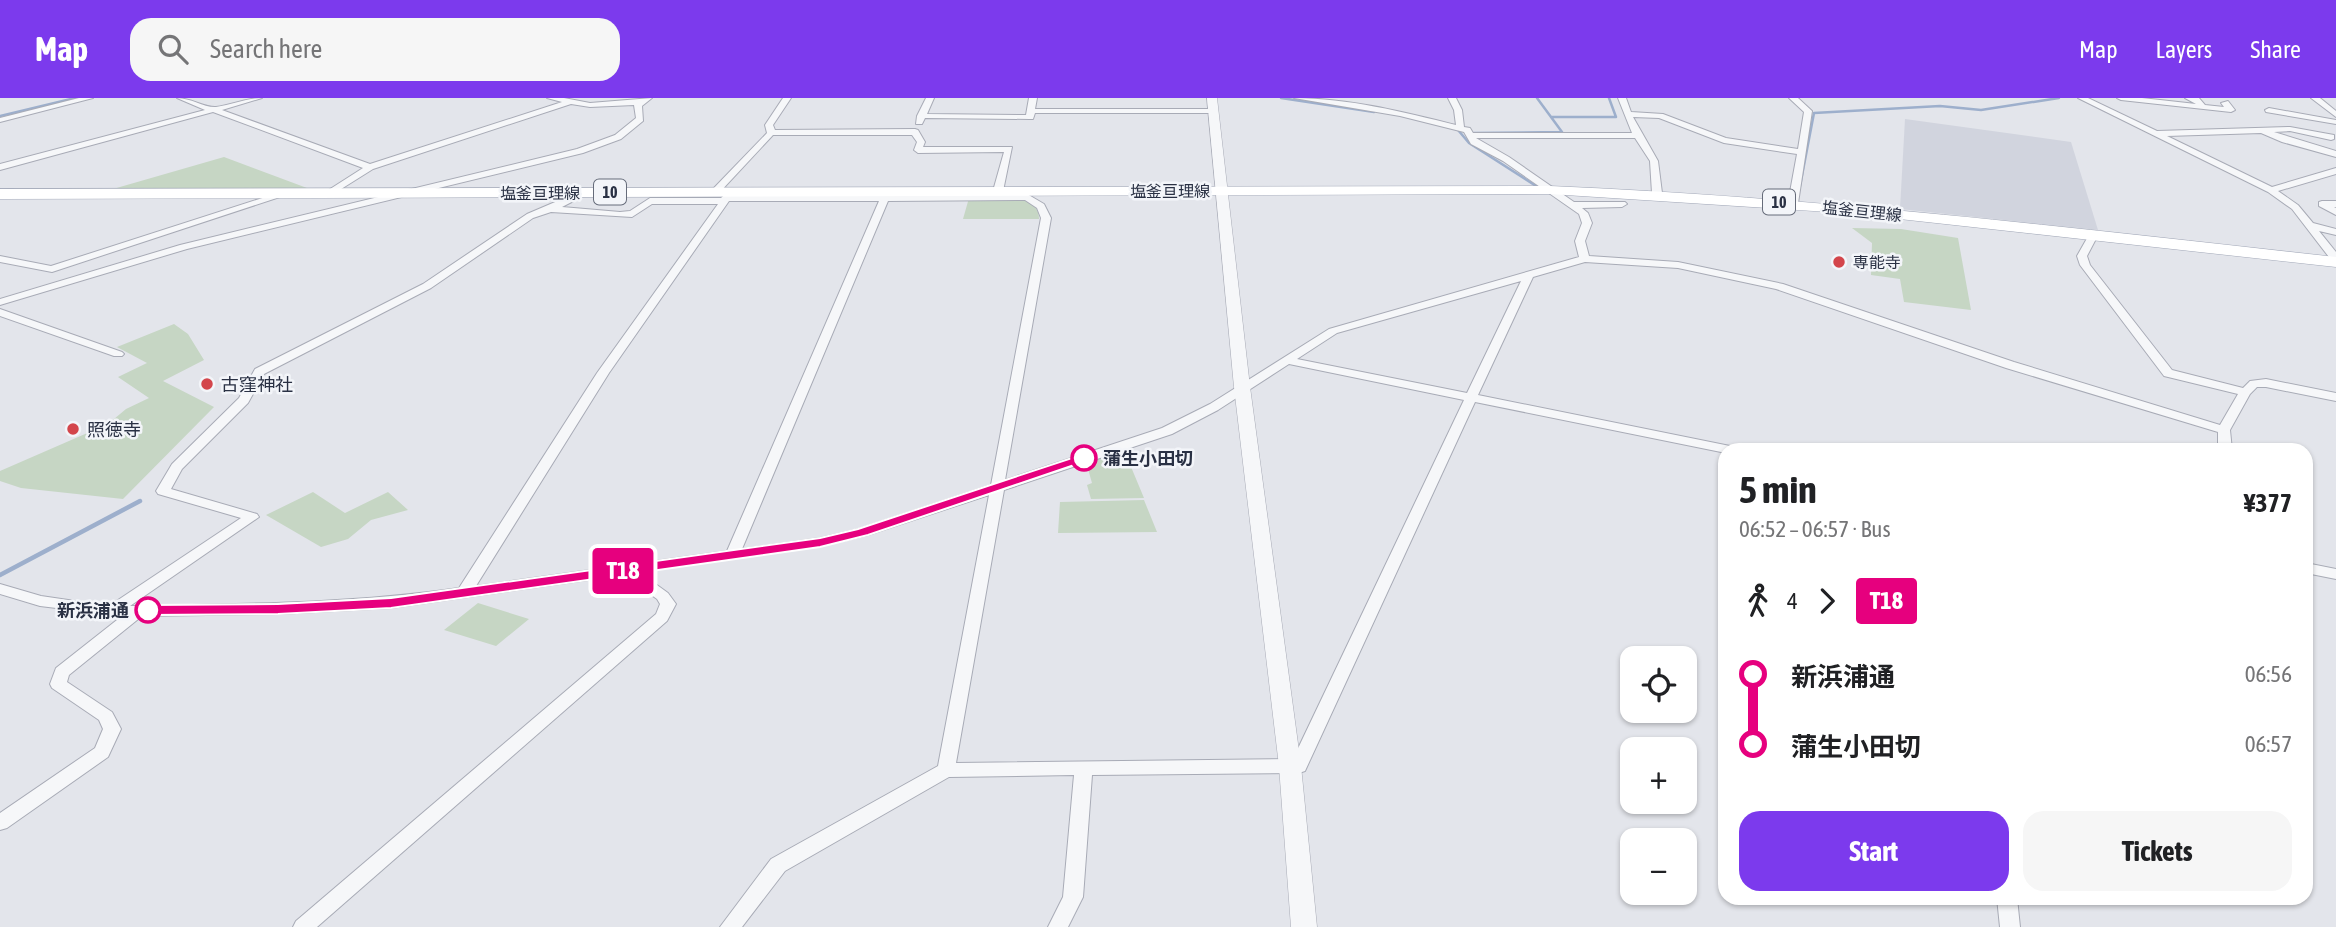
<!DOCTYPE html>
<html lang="en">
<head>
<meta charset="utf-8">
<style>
  body { margin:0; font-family:"Asap Condensed","Noto Sans JP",sans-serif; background:#f6f6f6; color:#202124; height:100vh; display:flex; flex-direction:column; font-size:26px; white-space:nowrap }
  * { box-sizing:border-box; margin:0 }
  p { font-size:23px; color:#757577 }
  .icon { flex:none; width:38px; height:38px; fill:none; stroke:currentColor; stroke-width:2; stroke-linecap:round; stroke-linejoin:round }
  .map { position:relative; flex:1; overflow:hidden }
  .side { position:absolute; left:1718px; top:345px; width:595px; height:462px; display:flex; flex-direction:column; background:#fff; border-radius:21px; box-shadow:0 2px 5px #0004 }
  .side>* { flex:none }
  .badge { padding:0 14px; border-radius:5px; font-size:24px; line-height:46px }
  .fabs { position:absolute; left:1620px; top:548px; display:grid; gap:14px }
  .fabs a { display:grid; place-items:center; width:77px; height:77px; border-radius:14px; background:#fff; box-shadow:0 2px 5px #0004; font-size:35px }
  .map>.badge { position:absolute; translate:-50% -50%; box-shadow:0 0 0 4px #fff }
  .legs { display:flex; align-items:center; gap:10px; height:77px; padding:0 21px; font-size:23px }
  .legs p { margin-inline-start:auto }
  .headline { display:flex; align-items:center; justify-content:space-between; height:119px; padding:0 21px }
  h1 { font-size:38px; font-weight:700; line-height:52px }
  .button { display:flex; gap:14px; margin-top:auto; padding:14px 21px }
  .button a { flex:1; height:80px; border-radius:21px; background:#7c3aed; color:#fff; font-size:28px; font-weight:700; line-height:80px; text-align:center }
  .button a+a { background:#f6f6f6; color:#202124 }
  ul { padding:0 21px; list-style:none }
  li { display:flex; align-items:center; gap:24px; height:70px; font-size:26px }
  li i { display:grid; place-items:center; width:10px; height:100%; margin:0 9px; background:currentColor }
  li i::after { content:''; width:18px; height:18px; margin:-9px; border:5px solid; border-radius:50%; background:#fff }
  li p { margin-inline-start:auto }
  li:first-child i { background:linear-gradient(#0000 50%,currentColor 0) }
  li:last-child i { background:linear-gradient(currentColor 50%,#0000 0) }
  header { display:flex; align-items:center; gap:42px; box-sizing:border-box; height:98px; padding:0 35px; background:#7c3aed; color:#fff }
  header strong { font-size:33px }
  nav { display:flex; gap:38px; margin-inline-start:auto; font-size:24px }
  .search { width:490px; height:63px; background:#f6f6f6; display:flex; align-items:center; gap:18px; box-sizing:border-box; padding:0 24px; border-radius:21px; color:#757577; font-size:26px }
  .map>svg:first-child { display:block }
  .built { fill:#d1d4de }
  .green { fill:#c6d6c4 }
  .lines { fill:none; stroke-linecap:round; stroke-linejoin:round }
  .stream-far1 { stroke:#9dafcc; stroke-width:2.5 }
  .stream { stroke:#9dafcc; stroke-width:4.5 }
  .minor-casing { stroke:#a8abb6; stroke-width:2 }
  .tertiary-casing { stroke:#a8abb6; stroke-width:1 }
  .primary-casing { stroke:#a2a8b8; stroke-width:1 }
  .minor { fill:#f6f7f9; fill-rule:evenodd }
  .tertiary { fill:#f6f7f9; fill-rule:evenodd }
  .primary { fill:#fff; fill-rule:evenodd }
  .line-1 { fill:#e6007e; stroke:#fff; stroke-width:2 }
  .poi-dot { fill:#d3454b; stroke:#f3f5f9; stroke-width:2.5 }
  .stop-1-dot { fill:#fff; stroke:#e6007e; stroke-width:3.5 }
  .labels { text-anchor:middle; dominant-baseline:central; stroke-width:5; stroke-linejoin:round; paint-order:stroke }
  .far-street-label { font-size:16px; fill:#2a3144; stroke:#f3f5f9 }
  .shield { fill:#f3f5f9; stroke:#666c7a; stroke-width:2 }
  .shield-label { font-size:16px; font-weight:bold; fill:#2a3144 }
  .far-poi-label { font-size:16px; fill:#2a3144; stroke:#f3f5f9; text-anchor:start }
  .poi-label { font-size:18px; fill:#2a3144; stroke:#f3f5f9; text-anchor:start }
  .stop-label { font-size:18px; font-weight:bold; fill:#2a3144; stroke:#f3f5f9; text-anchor:start }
</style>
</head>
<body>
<header>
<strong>Map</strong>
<div class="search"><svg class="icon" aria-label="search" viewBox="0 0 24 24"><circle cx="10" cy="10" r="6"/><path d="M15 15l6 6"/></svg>Search here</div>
<nav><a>Map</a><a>Layers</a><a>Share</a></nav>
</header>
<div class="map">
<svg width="2336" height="829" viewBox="0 0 2336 829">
  <rect width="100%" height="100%" fill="#e3e5eb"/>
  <path class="built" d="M1905,21l166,23 27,88 -198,-21z"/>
  <path class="green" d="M224,59l83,31 -194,1z
    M969,100c19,0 71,-8 70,21h-76z
    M1852,130l49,1 57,9 13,72 -67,-8 -4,-23 -29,-4 1,-32z
    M174,226l14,10 16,26 -41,21 51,26 -91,92 -102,-11 -21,-7v-10l108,-47 18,-15 23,-11 -31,-21 29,-14 -30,-16z
    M1124,352l20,48 -53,1 -4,-14 5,-2 -6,-21z
    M313,394l32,21 43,-21 20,18 -37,10 -23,19 -27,8 -55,-32z
    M1144,402l13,32 -99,1 2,-31z
    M478,505l51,16 -33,27 -52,-16z"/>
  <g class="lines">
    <path class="stream-far1" d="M1281,0l93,14
      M1537,0l14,19
      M0,18l75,-18
      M1458,32l11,13 67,43
      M1474,35l88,-1 -11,-15h65l-7,-19
      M1800,88l14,-73 126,-7 41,4 78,-12"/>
    <path class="stream" d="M0,477l140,-74"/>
    <defs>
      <path id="minor" d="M79,0h14l-93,24v-4z
        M177,0c14,0 28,10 39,9 16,-2 30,-9 46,-9l-40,12 148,54 192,-62 -15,-4h17l26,5 62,-5 -10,8 1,15 -22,18 -38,14 -396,96 -187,56v-6l180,-54 397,-96 38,-14 21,-17 -2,-13 -44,2 -19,-3 -198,65 -43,27 -3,-1v-4l36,-23 -150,-56 -213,58v-6l205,-54z
        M783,0h8l-18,27 2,5 140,-1 3,1 7,12 -2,5h89l-9,44 -5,3 -5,-3 11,-39 -86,1 -4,-3 3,-8 -5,-7h-139l-55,59h-6v-4l55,-57 -2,-8z
        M926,0h8l-7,16 99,1 3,-17h8l-2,11h178l4,2 -4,2h-178l-2,6h-3l-105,-1 -3,6h-6l1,-8z
        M1294,0c54,0 109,14 162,27l-2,-15 -6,-12h8l6,12 2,17 6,1 3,5h159l-14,-35h8l5,14 32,2 63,24 72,11 6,-37 -15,-14h9l14,13 -14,92 -5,3 -5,-3 9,-49 -73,-11 -65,-25 -26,-1 25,44 4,32 -5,3 -5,-3 -2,-32 -15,-23h-159l33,19 65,45h51l2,2 -5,3 -40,1 6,5 4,10 -7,18 4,15 89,6 105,22 231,78 206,63 18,-31 -74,-18 -84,-111 -3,-9 13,-23h6l2,2 -11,21 3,9 82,105 71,18 7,-7 16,-2 70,14v8l-70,-14h-9l-7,7 -20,36 2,20h-14v-18l-212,-64 -230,-79 -98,-21 -93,-6 -52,15 -55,118 252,51 6,4h-10v3l-251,-51 -170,369 -6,2 -207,2 -9,122 -15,30h-20l15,-30 11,-122 -125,2 -164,94 -43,56h-22l51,-68 167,-93 51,-271 -121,40 -48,11 -181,26 29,21 8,11 -9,17 -350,306h-24l3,-6 360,-307 4,-10 -3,-5 -34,-24 -232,33 -113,6 -136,2 -73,59 -2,7 45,30 9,17 -13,28 -101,71 -7,2v-17l95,-65 8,-19 -4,-9 -47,-32 -2,-4 6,-16 66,-52 -82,-10 -40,-12v-10l41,12 68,10 132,-88 -83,-24 -2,-3 16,-27 67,-66 16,-29 168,-85 104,-70 54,-23 8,2 -27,14 58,5 10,-1 20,-13h71l9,-8 5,3 -2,2 294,-1 17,10 7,14 -46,262 157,-52 48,-24 119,-75 250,-72 -4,-16 7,-18 -3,-9 -76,-53 -32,-17 -7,-12 -64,-16zM1025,102l12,8 4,10 -50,267 -132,44 -39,9 -78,11 146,-348zM729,103h150l-152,350 -251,35 133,-213zM652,106h66l-121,169 -138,215c-109,16 -219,16 -329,18l129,-89 -2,-3 -86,-25 11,-20 66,-66 16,-29 167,-86 102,-70 18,-6 81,5zM1521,183l-54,112 -170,-34 40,-26zM1289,266l175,36 -171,359 -337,4 48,-273 168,-56 46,-24z
        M2078,0h10l69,33 133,-4 44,8v4l-3,1 -41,-9 -16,1 62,19v6l-54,-15 -21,-9 -94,3 105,51 64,-19v6l-58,17 20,14 15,18 23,6v6l-17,-4 17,21v10l-4,-1 -40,-52 -24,-17z
        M2117,0h25l54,6 -11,-6h14l6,7 19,2 -3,-4 7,-2 7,9 -4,2 -110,-12z
        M2311,0h9l16,13v6z
        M2269,10l67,12v4l-70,-12 -1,-2z
        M284,93l8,2 -240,79 -52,-10v-6l51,10z
        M2322,103h14v6h-2l2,1v7l-17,-9v-4z
        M0,211l122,43 2,2 -2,2h-8l-114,-40z
        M2306,465l30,6v10l-30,-6z
        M1997,800h20l3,29h-20z"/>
      <path id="tertiary" d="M1207,0h10l33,289 51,379 16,161h-26l-12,-161 -45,-379z"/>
      <path id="primary" d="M1550,88c263,11 524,42 786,71v10l-491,-54 -295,-19 -1550,5v-10z"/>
    </defs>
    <use href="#minor" class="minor-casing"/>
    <use href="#tertiary" class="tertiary-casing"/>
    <use href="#primary" class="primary-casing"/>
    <use href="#minor" class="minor"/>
    <use href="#tertiary" class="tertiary"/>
    <use href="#primary" class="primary"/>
  </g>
  <path class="line-1" d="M1084,356l7,4 -2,2 -221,75 -48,12 -429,61 -113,6 -130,1 -7,-5 7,-5 130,-1 113,-6 429,-60 38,-9z"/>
  <g class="poi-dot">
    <circle cx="1839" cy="164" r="7"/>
    <circle cx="207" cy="286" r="7"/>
    <circle cx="73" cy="331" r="7"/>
  </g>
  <g class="stop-1-dot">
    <circle cx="1084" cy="360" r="12"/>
    <circle cx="148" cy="512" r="12"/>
  </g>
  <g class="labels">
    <g class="far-street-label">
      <text x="1170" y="93">塩釜亘理線</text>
      <text x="540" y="95">塩釜亘理線</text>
      <text transform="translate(1862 113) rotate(6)">塩釜亘理線</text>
    </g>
    <g class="shield">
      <rect x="594" y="81.5" width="32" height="25" rx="5"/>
      <rect x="1763" y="91.5" width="32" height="25" rx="5"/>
    </g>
    <g class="shield-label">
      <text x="610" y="94">10</text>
      <text x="1779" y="104">10</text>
    </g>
    <g class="far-poi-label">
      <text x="1853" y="164">専能寺</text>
    </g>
    <g class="poi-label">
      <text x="221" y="286">古窪神社</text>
      <text x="87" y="331">照徳寺</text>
    </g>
    <g class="stop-label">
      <text x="1103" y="360">蒲生小田切</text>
      <text x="129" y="512" text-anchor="end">新浜浦通</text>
    </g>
  </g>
</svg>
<div class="fabs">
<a><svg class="icon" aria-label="locate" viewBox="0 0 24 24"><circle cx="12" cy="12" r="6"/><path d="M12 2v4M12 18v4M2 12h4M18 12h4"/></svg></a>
<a>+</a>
<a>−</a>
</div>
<b class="badge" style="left:623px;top:473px;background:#e6007e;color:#fff">T18</b>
<section class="side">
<div class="headline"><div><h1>5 min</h1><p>06:52 – 06:57 · Bus</p></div><b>¥377</b></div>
<div class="legs"><svg class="icon" aria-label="walk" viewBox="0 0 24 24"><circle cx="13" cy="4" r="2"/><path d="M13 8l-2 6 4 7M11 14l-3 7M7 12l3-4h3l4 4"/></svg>4<svg class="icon" aria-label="forward" viewBox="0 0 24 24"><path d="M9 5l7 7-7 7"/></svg><b class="badge" style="background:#e6007e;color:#fff">T18</b></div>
<ul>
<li><i style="color:#e6007e"></i><b>新浜浦通</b><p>06:56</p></li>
<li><i style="color:#e6007e"></i><b>蒲生小田切</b><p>06:57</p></li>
</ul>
<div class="button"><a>Start</a><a>Tickets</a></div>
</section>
</div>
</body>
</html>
